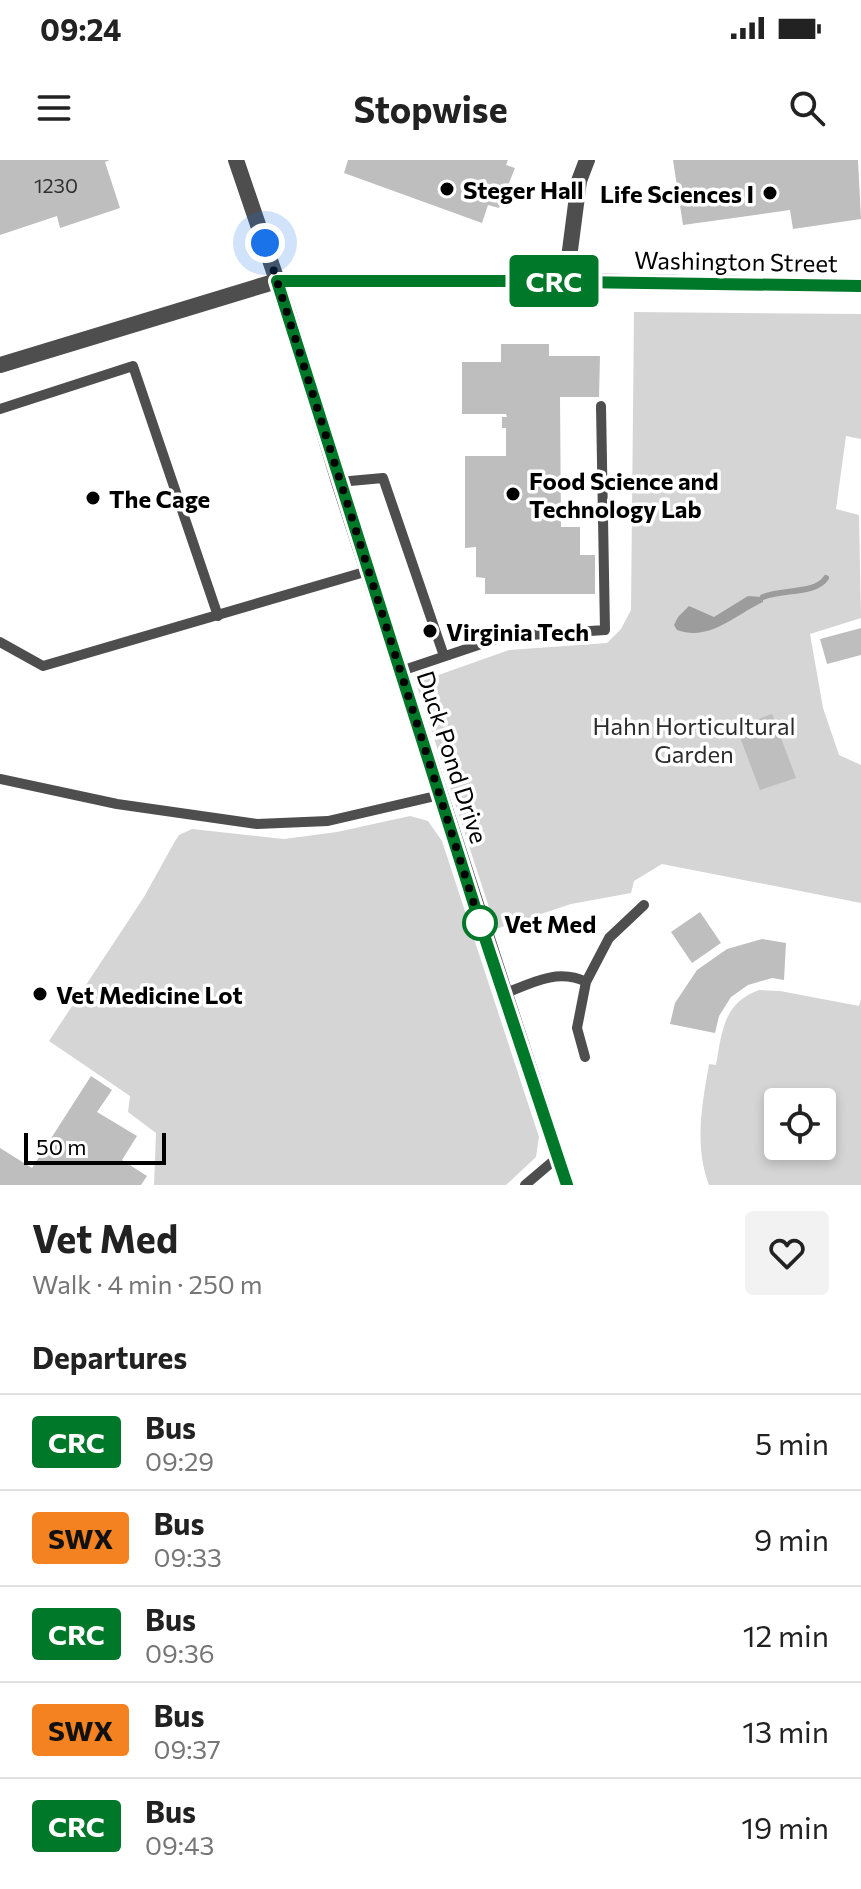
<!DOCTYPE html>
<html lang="en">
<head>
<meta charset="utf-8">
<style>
  body { margin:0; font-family:Commissioner,sans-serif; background:#f2f2f2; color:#222; height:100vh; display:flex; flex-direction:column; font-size:30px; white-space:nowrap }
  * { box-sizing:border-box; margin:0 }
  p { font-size:26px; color:#767676 }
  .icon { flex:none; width:44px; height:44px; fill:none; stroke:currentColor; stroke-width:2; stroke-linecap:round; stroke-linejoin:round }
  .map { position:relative; height:1025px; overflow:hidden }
  .panel { display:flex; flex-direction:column; background:#fff; flex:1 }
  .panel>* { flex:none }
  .badge { padding:0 16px; border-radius:6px; font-size:28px; line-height:52px }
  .buttons { position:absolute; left:764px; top:928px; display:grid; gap:16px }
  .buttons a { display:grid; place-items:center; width:72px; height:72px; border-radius:8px; background:#fff; box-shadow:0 4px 12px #0003; font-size:40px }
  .scale { position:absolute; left:24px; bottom:20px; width:142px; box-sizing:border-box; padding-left:8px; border:4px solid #000; border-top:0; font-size:22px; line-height:28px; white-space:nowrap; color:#000; -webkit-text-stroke:6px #fff; paint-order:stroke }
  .you { position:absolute; width:40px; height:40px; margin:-20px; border:6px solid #fff; border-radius:50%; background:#1a73e8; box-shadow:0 0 0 12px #1a73e833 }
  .map>.badge { position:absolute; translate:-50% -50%; box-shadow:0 0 0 4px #fff }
  h2 { padding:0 32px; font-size:30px; line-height:72px }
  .round { display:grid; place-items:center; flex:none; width:84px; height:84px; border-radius:8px; background:#f2f2f2 }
  .head { display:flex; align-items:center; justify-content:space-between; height:136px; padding:0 32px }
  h1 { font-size:38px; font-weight:700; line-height:60px }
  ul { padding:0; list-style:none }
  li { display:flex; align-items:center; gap:24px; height:96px; padding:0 32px; border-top:2px solid #e0e0e0 }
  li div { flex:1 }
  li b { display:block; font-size:30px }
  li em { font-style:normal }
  li .badge { min-width:88px; font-weight:700; text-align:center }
  .status { display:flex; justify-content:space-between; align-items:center; height:56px; padding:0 40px; background:#fff; direction:ltr }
  .status svg { height:22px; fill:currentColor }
  header { display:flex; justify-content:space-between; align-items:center; height:104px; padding:0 32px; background:#fff; font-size:36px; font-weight:700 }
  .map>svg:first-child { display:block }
  .green { fill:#d5d5d5; fill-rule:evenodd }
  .water { fill:#9c9c9c }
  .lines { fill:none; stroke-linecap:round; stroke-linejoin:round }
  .stream { stroke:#9c9c9c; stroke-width:6 }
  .building { fill:#bebebe }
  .service { stroke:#4e4e4e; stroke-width:10 }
  .minor { stroke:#4e4e4e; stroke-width:16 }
  .tertiary { stroke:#4e4e4e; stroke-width:16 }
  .line-casing { stroke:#fff; stroke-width:18 }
  .line { stroke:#00782a; stroke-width:12 }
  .walk { stroke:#000; stroke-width:8; stroke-dasharray:0 14.4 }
  .poi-dot { fill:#000; stroke:#fff; stroke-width:3 }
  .stop-dot { fill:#fff; stroke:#00782a; stroke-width:4 }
  .labels { text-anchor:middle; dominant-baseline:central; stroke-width:7; stroke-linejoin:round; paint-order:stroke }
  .number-label { font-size:20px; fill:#303030 }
  .poi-label { font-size:24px; font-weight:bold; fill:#000; stroke:#fff; text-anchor:start }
  .street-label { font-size:24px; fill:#000; stroke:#fff }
  .park-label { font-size:24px; fill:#2c2c2c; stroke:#fff }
  .stop-label { font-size:24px; font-weight:bold; fill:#000; stroke:#fff; text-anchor:start }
</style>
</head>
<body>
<div class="status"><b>09:24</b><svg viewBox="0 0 49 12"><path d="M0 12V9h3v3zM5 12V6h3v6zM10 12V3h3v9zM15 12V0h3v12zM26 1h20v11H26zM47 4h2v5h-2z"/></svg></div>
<header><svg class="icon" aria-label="menu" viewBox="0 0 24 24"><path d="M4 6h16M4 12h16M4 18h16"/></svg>Stopwise<svg class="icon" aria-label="search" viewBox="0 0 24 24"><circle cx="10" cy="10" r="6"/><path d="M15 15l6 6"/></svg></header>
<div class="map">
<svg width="861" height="1025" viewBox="0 0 861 1025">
  <rect width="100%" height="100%" fill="#fff"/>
  <path class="green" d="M634,152l227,2v125l-15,-3 -10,73 23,6 2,103 -51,16 13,74 16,47 22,10v138l-199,-39 -28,17 -3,12 -60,11 -75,25 -80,-246 93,-33 98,-7 14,-14 10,-19z
    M410,656l18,5 14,20 97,296 -3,20 -30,28h-352l2,-52 -28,-21 2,-16 -81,-55 95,-144 31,-56 4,-6 13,-6 92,10 53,-7z
    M759,830l21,1 79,15 2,-7v186h-152c-15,-40 -7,-80 0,-121l7,1c6,-33 7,-62 43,-75zM778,942h44v44h-44z"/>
  <path class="water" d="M748,436l15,1v5c-28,13 -54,40 -86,28l-3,-5 4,-8 11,-11 25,11z"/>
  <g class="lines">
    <path class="stream" d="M763,437c19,-8 53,-3 63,-19"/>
  </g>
  <path class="building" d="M0,0h110l-5,2 15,46 -60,20 -3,-12 -57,19z
    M348,0h160l-2,5 9,3 -16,40 -11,-3 -6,18 -138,-50z
    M673,0h185l3,59 -68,10 -3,-19 -107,15z
    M501,184h48v12h51l-1,41h-39l1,130h19v28h15v39h-110v-16l-9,-1v-30l-11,1v-92h41v-28h-4v-11h5l-1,-3h-44v-52h39z
    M861,468v27l-34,9 -7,-25z
    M772,554l24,64 -36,12 -24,-63z
    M700,752l21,31 -29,20 -21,-31z
    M762,779l24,4 -2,37 -12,-2 -24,7 -17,12 -12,19 -4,17 -45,-9 5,-21 22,-33 30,-21z
    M91,916l21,14 -15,22 40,24 -15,24 25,16 -6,9h-141v-37l32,20z"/>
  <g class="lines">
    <path class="service" d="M0,249l133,-43 85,250
      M339,322l44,-4 61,178
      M0,482l43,24 325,-95
      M401,511l101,-34 103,-7 -4,-224
      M0,619l117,25 140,20 71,-3 112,-26
      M504,834c27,-11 54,-26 82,-12
      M585,897l-8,-29 9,-46 23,-44 35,-33
      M525,1025l33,-28"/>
    <path class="minor" d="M566,121l13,-100 8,-21
      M0,205l277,-84"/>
    <path class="tertiary" d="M236,0l52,153 51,169 228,703
      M277,121h289l295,5"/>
  </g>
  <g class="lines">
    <defs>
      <path id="line" d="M567,1025l-87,-262 -203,-642h228l356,5"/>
    </defs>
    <use href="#line" class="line-casing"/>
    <use href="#line" class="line"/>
    <path class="walk" d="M265,83l215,680"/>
  </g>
  <g class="poi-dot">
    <circle cx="447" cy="29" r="8"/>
    <circle cx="770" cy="33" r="8"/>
    <circle cx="513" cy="334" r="8"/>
    <circle cx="93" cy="338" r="8"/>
    <circle cx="430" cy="471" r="8"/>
    <circle cx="40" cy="834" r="8"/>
  </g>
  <circle class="stop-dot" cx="480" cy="763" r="16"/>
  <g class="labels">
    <g class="number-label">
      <text x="56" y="25">1230</text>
    </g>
    <g class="poi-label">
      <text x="463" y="29">Steger Hall</text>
      <text x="754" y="33" text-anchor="end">Life Sciences I</text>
      <text x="529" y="320">Food Science and<tspan x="529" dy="28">Technology Lab</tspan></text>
      <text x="109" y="338">The Cage</text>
      <text x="446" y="471">Virginia Tech</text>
      <text x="56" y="834">Vet Medicine Lot</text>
    </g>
    <g class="street-label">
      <text transform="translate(736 101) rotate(1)">Washington Street</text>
      <text transform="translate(453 597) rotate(72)">Duck Pond Drive</text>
    </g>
    <g class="park-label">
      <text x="694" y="565">Hahn Horticultural<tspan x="694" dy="28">Garden</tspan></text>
    </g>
    <g class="stop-label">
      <text x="504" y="763">Vet Med</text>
    </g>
  </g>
</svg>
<div class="buttons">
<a><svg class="icon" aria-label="locate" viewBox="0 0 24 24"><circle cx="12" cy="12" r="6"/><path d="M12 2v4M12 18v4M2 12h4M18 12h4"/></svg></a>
</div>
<div class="scale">50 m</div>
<div class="you" style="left:265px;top:83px"></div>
<b class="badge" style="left:554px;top:121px;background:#00782a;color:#fff">CRC</b>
</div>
<section class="panel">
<div class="head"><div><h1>Vet Med</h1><p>Walk · 4 min · 250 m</p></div><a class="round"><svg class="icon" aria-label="heart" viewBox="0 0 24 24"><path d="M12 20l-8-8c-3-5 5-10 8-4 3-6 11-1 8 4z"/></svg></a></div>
<h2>Departures</h2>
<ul>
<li><span class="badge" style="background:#00782a;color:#fff">CRC</span><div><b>Bus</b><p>09:29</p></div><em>5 min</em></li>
<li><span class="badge" style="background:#f58220;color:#111">SWX</span><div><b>Bus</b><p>09:33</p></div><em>9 min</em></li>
<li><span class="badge" style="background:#00782a;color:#fff">CRC</span><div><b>Bus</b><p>09:36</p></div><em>12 min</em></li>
<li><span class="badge" style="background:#f58220;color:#111">SWX</span><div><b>Bus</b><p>09:37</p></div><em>13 min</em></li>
<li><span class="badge" style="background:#00782a;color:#fff">CRC</span><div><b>Bus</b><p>09:43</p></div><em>19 min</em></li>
</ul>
</section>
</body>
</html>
